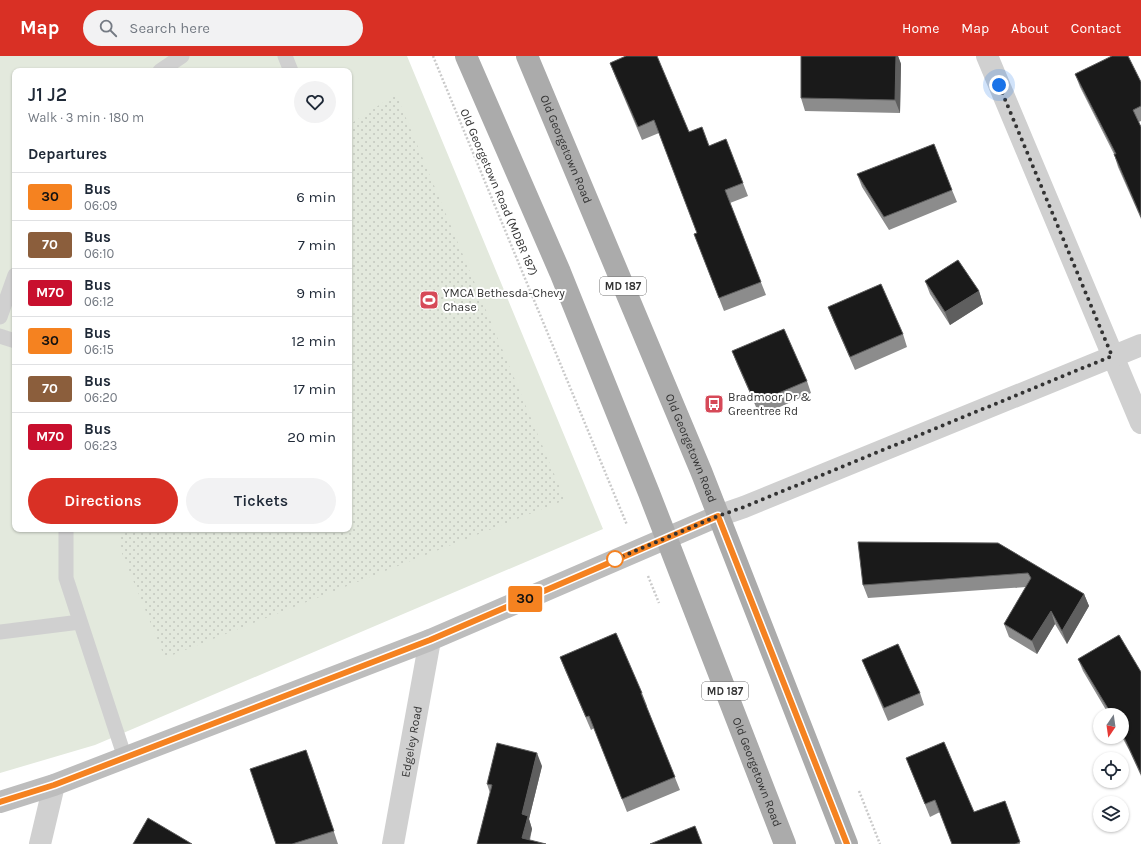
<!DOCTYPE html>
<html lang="en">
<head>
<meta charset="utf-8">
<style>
  body { margin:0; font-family:Karla,sans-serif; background:#f2f2f3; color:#1f2937; height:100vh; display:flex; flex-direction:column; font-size:15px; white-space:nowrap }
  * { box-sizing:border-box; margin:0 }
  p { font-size:13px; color:#747a83 }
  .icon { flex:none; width:22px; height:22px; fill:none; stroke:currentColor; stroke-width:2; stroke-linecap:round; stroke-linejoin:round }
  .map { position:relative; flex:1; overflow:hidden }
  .side { position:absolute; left:12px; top:12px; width:340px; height:464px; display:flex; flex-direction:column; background:#fff; border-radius:8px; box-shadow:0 1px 3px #0004 }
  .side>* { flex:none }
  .badge { padding:0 8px; border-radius:3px; font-size:14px; line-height:26px }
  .needle { width:26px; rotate:193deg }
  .fabs { position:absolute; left:1093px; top:652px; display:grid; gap:8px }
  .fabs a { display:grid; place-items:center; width:36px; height:36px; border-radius:50%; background:#fff; box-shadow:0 1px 3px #0004; font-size:20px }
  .you { position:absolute; width:20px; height:20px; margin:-10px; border:3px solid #fff; border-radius:50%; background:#1a73e8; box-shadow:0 0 0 6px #1a73e833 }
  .map>.badge { position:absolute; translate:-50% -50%; box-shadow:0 0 0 2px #fff }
  h2 { padding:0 16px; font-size:15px; line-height:36px }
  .round { display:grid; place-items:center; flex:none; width:42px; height:42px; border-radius:21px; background:#f2f2f3 }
  .head { display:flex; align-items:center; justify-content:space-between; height:68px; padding:0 16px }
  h1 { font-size:19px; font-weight:600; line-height:30px }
  .cta { display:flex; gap:8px; margin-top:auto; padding:8px 16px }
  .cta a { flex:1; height:46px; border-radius:24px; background:#d93025; color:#fff; font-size:16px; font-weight:600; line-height:46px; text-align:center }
  .cta a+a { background:#f2f2f3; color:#1f2937 }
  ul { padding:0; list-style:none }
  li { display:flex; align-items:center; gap:12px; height:48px; padding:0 16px; border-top:1px solid #e0e1e3 }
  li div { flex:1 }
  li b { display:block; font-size:15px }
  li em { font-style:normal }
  li .badge { min-width:44px; font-weight:700; text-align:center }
  header { display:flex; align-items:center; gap:24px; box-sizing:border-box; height:56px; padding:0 20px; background:#d93025; color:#fff }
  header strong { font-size:19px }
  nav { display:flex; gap:22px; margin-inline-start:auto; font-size:14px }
  .search { width:280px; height:36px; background:#f2f2f3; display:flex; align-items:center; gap:10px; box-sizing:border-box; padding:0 14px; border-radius:22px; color:#747a83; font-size:15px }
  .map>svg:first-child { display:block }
  .grass { fill:#e3e9dd; fill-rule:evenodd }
  .park { fill:url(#park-dots) }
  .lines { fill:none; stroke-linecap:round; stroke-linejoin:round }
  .path { stroke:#cacaca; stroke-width:2.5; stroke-dasharray:2 2; stroke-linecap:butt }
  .lane { stroke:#d0d0d0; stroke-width:15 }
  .street { stroke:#d0d0d0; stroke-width:22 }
  .secondary { stroke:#bdbdbd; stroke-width:22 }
  .primary { stroke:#ababab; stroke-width:22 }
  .wall { fill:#8c8c8c }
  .shaded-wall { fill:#5f5f5f }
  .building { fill:#1a1a1a; stroke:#5f5f5f }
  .line-casing { stroke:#fff; stroke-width:9 }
  .line { stroke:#f58220; stroke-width:6 }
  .walk { stroke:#333; stroke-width:4; stroke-dasharray:0 7.2 }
  .stop-dot { fill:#fff; stroke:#f58220; stroke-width:2 }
  .labels { text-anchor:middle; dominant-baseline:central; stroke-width:4; stroke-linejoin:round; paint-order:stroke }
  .shield { fill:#fff; stroke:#707070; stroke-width:1 }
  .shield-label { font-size:11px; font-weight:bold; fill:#333 }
  .street-label { font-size:12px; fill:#333; stroke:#fff }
  .poi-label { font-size:12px; fill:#333; stroke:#fff; text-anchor:start }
</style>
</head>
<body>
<header>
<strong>Map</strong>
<div class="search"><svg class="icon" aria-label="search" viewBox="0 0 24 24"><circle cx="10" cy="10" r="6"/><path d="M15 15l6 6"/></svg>Search here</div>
<nav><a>Home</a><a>Map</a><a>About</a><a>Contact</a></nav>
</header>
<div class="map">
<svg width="1141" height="788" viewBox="0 0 1141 788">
  <defs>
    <pattern id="park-dots" width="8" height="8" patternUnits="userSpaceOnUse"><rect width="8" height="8" fill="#e3e9dd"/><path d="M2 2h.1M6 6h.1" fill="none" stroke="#c3c8be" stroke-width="1.8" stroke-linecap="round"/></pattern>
  </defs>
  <rect width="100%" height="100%" fill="#fff"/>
  <path class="grass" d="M0,0h407l196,473 -508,216 -95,28zM15,15h334v458h-334z"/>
  <path class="park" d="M396,38l169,406 -400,158 -46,-112v-17h230v-404z"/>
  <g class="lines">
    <path class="path" d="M433,0l194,469
      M648,520l11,27
      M859,735l21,53"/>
    <path class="lane" d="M285,0l6,15
      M160,15l22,-15
      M0,261l15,-42
      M0,280l15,5
      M66,473v49l59,180
      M0,576l80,-10"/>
    <g class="street">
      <path d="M987,0l154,367"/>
      <path d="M718,460l26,-9 397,-162"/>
      <path d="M40,788l14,-59"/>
      <path id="s1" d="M393,788l37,-204"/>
    </g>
    <path class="secondary" d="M0,746l54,-17 376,-145 288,-124"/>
    <g class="primary">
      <path id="s2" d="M466,0l94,216 89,221 136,351"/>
      <path id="s3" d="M527,0l174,415 146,373"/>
    </g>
  </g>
  <path class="wall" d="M801,0h97l3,8 -1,49 -95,-2 -4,-13z
    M610,7l79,69 20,14 17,-7 22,57 -18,7 36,92 -42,16 -30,-77 3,-1 -38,-100 -17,7 -27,-64z
    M1075,18l66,8v39l-2,1 2,5v92l-23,-52 -4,-13 -34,-67z
    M857,118l95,16 5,12 -68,28 -27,-43z
    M925,225l54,10 4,13 -33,21 -20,-31z
    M828,251l75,27 4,13 -52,23 -22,-50z
    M732,295l75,30 4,12 -51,23 -23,-52z
    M998,487l86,51 5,12 -22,38 -12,-20 -18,30 -28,-17 -5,-13 22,-37 -158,11 -5,-13z
    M560,601l82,36 5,13h-1l34,84 -53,22 -33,-84 -3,2 -26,-60z
    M1078,603l63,13v104l-12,-26 -7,-13v-22h-13l-26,-44z
    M862,604l58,33 4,12 -36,16 -21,-49z
    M906,702l68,54 31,-11 15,43h-68l-12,-32 -10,5z
    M311,707l27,81h-62z
    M542,710l-13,53 3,10 -2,11 -53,4 13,-51 -3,-9z"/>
  <path class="shaded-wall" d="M896,0h2l3,8 -1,49 -5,-13z
    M979,235l4,13 -33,21 -5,-13z
    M1084,538l5,12 -22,38 -5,-13z
    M1051,555l4,13 -18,30 -5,-13z
    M537,697l5,13 -13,53 3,10 -4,15 -6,-6v-24z"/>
  <path class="building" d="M626,0h31l32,76 13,-5 7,19 17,-7 17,44 -18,7 36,92 -42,16 -25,-64 3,-1 -43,-113 -16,7 -28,-64z
    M801,0h95l-1,44 -94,-2z
    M1112,0h16l13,26v24l-8,4 8,17v90l-27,-63h2l-41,-80z
    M934,88l18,46 -68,27 -27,-43z
    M958,204l21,31 -34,21 -20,-31z
    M881,228l22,50 -53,23 -22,-50z
    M784,273l23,52 -52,22 -23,-52z
    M858,486l140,1 86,51 -22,37 -11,-20 -19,30 -28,-17 27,-46 -3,-5 -165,12z
    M616,577l26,60h-1l34,84 -53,22 -33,-83 -3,1 -26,-60z
    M1119,579l22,37v102l-19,-41v-18h-10l-34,-56z
    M898,588l22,49 -36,15 -22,-48z
    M944,686l30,70 31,-11 15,41 -5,2h-63l-17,-44 -10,4 -19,-46z
    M497,687l40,10 -15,61 6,2 -6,22 24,6h-69l15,-59 -5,-1z
    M306,694l28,81 -42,13h-16l-26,-75z
    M148,762l44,26h-59z
    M695,770l7,18h-52z"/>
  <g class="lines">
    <defs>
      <path id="line" d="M0,746l54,-17 376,-145 288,-124 129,328"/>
    </defs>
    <use href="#line" class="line-casing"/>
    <use href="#line" class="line"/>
    <path class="walk" d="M615,503l-6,3 109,-46 26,-9 368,-151 -113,-271"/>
  </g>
  <defs>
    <symbol id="stadium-square" viewBox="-11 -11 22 22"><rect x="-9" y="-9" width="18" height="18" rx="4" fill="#d64958" stroke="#fff"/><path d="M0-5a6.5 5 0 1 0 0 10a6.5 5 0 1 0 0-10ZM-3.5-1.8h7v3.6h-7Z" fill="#fff"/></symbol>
    <symbol id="bus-square" viewBox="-11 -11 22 22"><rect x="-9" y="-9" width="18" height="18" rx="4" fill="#d64958" stroke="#fff"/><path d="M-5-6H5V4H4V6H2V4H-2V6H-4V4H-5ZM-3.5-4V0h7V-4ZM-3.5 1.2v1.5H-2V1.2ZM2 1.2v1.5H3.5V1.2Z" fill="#fff"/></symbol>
  </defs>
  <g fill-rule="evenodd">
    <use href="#stadium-square" x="418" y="233" width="22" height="22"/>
    <use href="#bus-square" x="703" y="337" width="22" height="22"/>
  </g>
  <circle class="stop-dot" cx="615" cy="503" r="8"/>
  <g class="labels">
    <g class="shield">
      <rect x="600" y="221" width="46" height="18" rx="3"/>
      <rect x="702" y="626" width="46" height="18" rx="3"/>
    </g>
    <g class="shield-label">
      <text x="623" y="230">MD 187</text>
      <text x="725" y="635">MD 187</text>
    </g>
    <g class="street-label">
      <text stroke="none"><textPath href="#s3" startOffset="101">Old Georgetown Road</textPath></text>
      <text transform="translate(499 136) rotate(67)">Old Georgetown Road (MDBR 187)</text>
      <text stroke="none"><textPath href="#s3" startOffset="425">Old Georgetown Road</textPath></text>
      <text stroke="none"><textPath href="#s1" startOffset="104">Edgeley Road</textPath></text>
      <text stroke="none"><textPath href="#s2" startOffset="773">Old Georgetown Road</textPath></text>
    </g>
    <g class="poi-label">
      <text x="443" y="237">YMCA Bethesda-Chevy<tspan x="443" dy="14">Chase</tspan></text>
      <text x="728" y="341">Bradmoor Dr &amp;<tspan x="728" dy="14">Greentree Rd</tspan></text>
    </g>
  </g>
</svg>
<div class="fabs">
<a><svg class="needle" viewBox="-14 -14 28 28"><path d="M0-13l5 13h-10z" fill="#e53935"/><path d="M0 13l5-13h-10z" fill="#747a83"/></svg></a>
<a><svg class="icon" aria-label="locate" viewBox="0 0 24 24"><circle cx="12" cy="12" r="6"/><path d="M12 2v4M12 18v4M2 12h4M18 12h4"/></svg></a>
<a><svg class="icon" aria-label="layers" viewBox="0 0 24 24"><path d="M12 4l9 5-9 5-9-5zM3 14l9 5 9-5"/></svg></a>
</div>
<div class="you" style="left:999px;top:29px"></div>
<b class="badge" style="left:525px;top:543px;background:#f58220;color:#111">30</b>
<section class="side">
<div class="head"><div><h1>J1 J2</h1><p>Walk · 3 min · 180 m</p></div><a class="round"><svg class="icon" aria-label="heart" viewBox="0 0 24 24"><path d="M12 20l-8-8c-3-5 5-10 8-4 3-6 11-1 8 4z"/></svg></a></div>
<h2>Departures</h2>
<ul>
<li><span class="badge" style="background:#f58220;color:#111">30</span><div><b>Bus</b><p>06:09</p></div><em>6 min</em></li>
<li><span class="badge" style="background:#8b5e3c;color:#fff">70</span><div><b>Bus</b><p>06:10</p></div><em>7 min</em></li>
<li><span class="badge" style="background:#c8102e;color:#fff">M70</span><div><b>Bus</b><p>06:12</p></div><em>9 min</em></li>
<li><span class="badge" style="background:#f58220;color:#111">30</span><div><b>Bus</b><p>06:15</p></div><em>12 min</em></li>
<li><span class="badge" style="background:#8b5e3c;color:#fff">70</span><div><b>Bus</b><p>06:20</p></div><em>17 min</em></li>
<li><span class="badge" style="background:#c8102e;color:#fff">M70</span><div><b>Bus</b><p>06:23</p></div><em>20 min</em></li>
</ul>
<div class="cta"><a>Directions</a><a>Tickets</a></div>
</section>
</div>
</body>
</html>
